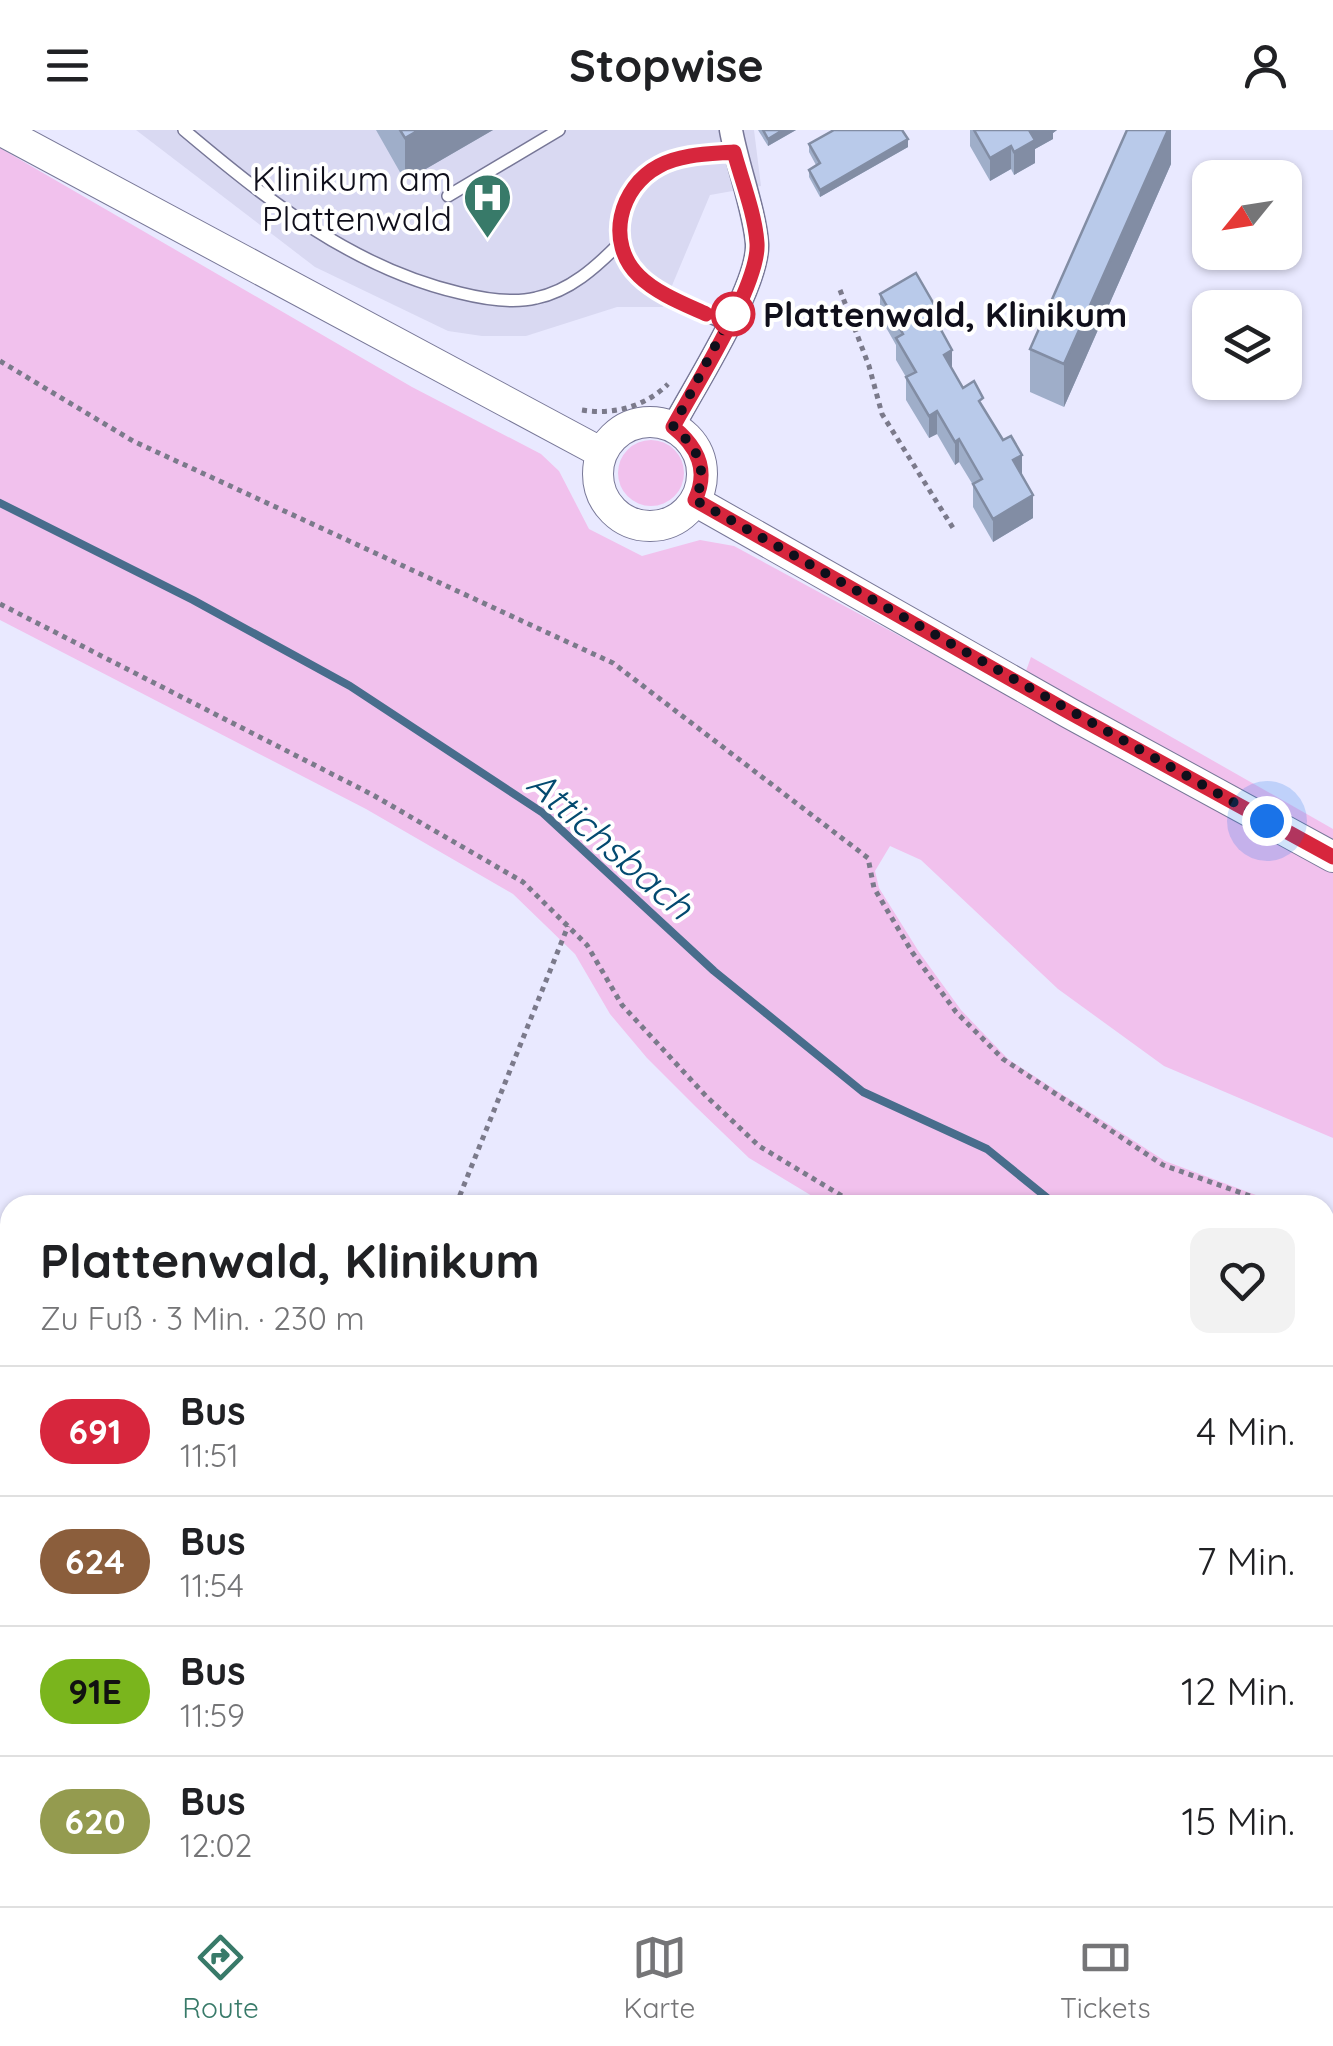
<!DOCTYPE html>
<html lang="de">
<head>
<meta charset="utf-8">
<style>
  body { margin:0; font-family:Quicksand,sans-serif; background:#f2f2f2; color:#202124; height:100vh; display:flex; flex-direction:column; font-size:38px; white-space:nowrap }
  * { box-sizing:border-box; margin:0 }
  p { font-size:32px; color:#757577 }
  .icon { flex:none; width:55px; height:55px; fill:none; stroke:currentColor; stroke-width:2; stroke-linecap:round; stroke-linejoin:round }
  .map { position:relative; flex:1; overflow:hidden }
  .side { position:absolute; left:0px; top:1065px; width:1335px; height:712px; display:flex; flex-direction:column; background:#fff; border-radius:30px 30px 0 0; box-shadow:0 2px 8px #0004 }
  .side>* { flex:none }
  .badge { padding:0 20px; border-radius:32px; font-size:35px; line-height:65px }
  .needle { width:65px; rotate:240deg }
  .fabs { position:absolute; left:1192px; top:30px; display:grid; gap:20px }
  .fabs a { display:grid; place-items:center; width:110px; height:110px; border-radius:20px; background:#fff; box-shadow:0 2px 8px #0004; font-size:50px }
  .you { position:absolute; width:50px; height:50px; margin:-25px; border:8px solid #fff; border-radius:50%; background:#1a73e8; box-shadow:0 0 0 15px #1a73e833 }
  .map>.badge { position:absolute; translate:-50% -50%; box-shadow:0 0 0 5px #fff }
  .round { display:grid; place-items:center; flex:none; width:105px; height:105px; border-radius:20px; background:#f2f2f2 }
  .head { display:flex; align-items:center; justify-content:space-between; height:170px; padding:0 40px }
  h1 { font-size:48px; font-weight:700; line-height:75px }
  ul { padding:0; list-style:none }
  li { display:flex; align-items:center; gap:30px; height:130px; padding:0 40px; border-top:2px solid #e0e0e0 }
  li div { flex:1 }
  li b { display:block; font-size:38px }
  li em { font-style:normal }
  li .badge { min-width:110px; font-weight:700; text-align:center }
  header { display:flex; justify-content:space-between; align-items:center; height:130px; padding:0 40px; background:#fff; font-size:45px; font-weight:700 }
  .tabs { display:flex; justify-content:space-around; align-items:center; height:140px; border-top:2px solid #e0e0e0; background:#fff; font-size:28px; color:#757577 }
  .tabs a { display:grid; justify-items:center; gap:5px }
  .tabs .current { color:#387a69 }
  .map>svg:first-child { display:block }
  .built { fill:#d9d9f2 }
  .green { fill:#f1c1ed }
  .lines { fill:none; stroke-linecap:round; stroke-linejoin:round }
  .stream { stroke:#486d8c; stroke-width:8 }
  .service-casing { stroke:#777797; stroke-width:14 }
  .minor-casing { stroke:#777797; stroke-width:25 }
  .tertiary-casing { stroke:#777797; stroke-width:32 }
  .path { stroke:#7b7a8b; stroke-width:5; stroke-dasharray:5 5; stroke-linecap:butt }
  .service { stroke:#fff; stroke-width:11 }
  .minor { stroke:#fff; stroke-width:22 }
  .tertiary { stroke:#fff; stroke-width:30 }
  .wall { fill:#9faec9 }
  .shaded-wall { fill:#828da4 }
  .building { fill:#b9caea; stroke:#828da4; stroke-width:2.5 }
  .line-casing { stroke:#fff; stroke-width:22 }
  .line { stroke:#d7263d; stroke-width:15 }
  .walk { stroke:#100f1b; stroke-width:10; stroke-dasharray:0 18 }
  .stop-dot { fill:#fff; stroke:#d7263d; stroke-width:5 }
  .labels { text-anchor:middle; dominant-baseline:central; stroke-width:8; stroke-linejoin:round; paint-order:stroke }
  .poi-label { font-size:35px; fill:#100f1b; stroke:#fff; text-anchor:end }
  .stop-label { font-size:35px; font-weight:bold; fill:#100f1b; stroke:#fff; text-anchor:start }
  .water-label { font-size:38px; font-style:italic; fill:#034a70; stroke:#fff }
</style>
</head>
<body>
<header><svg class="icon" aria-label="menu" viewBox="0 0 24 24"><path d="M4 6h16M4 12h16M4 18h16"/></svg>Stopwise<svg class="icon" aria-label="person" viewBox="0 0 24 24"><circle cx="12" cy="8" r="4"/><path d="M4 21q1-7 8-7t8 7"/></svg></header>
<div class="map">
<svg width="1333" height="1776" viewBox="0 0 1333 1776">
  <rect width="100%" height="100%" fill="#e9e9ff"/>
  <path class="built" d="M136,0h618l7,56 -51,9 -47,112h-46l-91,29h-44l-34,-5 -133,-64z"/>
  <path class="green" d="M0,18l412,239 129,67 18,17 30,58 53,27 58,-16 34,6 282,153 15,-42 302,172v309l-169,-72 -106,-77 -137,-129 -31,-14 -15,25 4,17 40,64 42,58 47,49 157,102 118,44h-456l-78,-47 -53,-51 -49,-49 -37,-44 -35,-60 -62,-60 -147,-85 -366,-189z
    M618 343a33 33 0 1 1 66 0a33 33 0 1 1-66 0Z
    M1325,1088l8,3v514l-8,-10z"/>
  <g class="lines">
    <path class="stream" d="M0,373l193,97 157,86 193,127 171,158 149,121 124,57 69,56
      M1325,1277l8,5"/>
    <defs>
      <path id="service" d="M184,0c82,69 168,138 276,163 24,6 52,11 76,5 34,-7 60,-31 83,-54
        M448,66l111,-66
        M727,195c-28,-14 -65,-27 -88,-49 -34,-32 -21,-89 20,-110 22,-12 51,-12 76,-14"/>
      <path id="minor" d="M673,297c21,-40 86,-141 84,-183 -2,-32 -20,-80 -26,-114"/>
      <path id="tertiary" d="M0,0l602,323
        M598 344a52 52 0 1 1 104 0a52 52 0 1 1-104 0Z
        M695,371l374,212 264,144"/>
    </defs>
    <use href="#service" class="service-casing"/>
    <use href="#minor" class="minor-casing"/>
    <use href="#tertiary" class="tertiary-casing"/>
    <path class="path" d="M840,160l29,76 13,48 71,114
      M0,231l133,80 480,222 255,195 6,30 38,64 44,60 47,47 160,106 112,40
      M582,280c31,5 63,-3 86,-26
      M0,474l373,191 150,87 64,63 35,60 84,91 53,50 98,59
      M456,1075l112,-279
      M1325,1091l8,3
      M1325,1164l8,-13
      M1325,1570l8,10
      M0,1723l10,9
      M50,1768l10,8
      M136,1776l4,-8
      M1182,1776l6,-8"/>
    <use href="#service" class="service"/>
    <use href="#minor" class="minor"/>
    <use href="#tertiary" class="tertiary"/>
  </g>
  <path class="wall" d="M376,0h117l-88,51z
    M758,0h38l-28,16z
    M970,0h87l-4,3v6l-18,10v14l-21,12 -3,-6 -21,12 -20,-35z
    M1171,0v34l-107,243 -34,-15v-43z
    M809,14l99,3 -88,50 -11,-20v-7l7,-5 -7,-13z
    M880,164l59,33 13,42 11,19 20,20 39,68 11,42 -40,24 -20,-35v-22l-14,-23 -4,3 -18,-31 -8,4 -23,-38v-23l-10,-17v-15l-16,-28z"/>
  <path class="shaded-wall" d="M419,0h74l-88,51v-43z
    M783,0h13l-28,16v-7z
    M1029,0h28l-4,3v6l-18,10v14l-21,12v-23z
    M1168,0h3v34l-107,243v-43z
    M908,9v8l-88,50v-7z
    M1011,16v23l-21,12v-23z
    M952,220v22l-8,-17z
    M937,281v23l-8,4v-22z
    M959,309v23l-4,3v-23z
    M1022,325v23l-9,-18z
    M1033,365v23l-40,24v-23z"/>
  <path class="building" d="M400,0h19l-14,8z
    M763,0h20l-15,9z
    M834,0h68l6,9 -88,51 -11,-20 11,-7 -11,-19z
    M974,0h55l6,10 -21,12 -3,-6 -21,12z
    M1127,0h41l-104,234 -34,-15z
    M916,143l23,40 -5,4 18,33 -8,5 19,33 11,-7 9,17 -4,3 24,39 8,-4 11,19 -9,5 20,35 -40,24 -20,-35 9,-5 -23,-40 -4,3 -18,-31 -8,5 -23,-39 10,-5 -20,-34 7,-4 -23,-40z"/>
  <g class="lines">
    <defs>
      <path id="line" d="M706,184c-22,-10 -50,-21 -67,-38 -34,-33 -20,-89 20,-110 22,-12 51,-12 75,-14 8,29 21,62 23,91 3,41 -63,145 -84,184 25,20 36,43 22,73l374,212 264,145"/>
    </defs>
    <use href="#line" class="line-casing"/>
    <use href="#line" class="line"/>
    <path class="walk" d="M733,184l3,-8 -63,121c25,20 36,43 22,73l572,321"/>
  </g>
  <defs>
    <symbol id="hospital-pin" viewBox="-11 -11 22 30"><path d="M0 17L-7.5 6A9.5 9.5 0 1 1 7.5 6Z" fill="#387a69" stroke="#fff"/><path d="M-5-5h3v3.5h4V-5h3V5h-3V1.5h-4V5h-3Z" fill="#fff"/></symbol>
  </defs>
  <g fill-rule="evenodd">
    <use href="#hospital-pin" x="460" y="40" width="55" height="75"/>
  </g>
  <circle class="stop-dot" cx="733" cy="184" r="20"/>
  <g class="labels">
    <g class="poi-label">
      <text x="452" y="48">Klinikum am<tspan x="452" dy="40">Plattenwald</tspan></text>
    </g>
    <g class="stop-label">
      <text x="763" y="184">Plattenwald, Klinikum</text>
    </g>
    <g class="water-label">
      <text transform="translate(611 714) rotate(41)">Attichsbach</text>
    </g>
  </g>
</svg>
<div class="fabs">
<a><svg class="needle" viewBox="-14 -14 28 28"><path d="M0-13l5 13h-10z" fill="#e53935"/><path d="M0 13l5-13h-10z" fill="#757577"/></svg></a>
<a><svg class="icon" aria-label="layers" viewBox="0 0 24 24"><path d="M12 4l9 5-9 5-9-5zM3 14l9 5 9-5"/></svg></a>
</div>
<div class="you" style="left:1267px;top:691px"></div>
<section class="side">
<div class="head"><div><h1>Plattenwald, Klinikum</h1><p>Zu Fuß · 3 Min. · 230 m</p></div><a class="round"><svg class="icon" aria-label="heart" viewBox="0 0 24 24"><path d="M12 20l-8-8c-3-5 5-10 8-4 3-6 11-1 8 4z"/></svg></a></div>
<ul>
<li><span class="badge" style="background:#d7263d;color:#fff">691</span><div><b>Bus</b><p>11:51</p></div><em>4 Min.</em></li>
<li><span class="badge" style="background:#8b5e3c;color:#fff">624</span><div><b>Bus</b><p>11:54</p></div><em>7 Min.</em></li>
<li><span class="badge" style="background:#7ab51d;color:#111">91E</span><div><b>Bus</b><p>11:59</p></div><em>12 Min.</em></li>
<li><span class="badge" style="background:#949b4f;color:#fff">620</span><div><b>Bus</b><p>12:02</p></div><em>15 Min.</em></li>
</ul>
</section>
</div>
<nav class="tabs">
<a class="current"><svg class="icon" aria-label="directions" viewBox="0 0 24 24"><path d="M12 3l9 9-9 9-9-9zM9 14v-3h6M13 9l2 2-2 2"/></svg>Route</a>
<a><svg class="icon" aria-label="map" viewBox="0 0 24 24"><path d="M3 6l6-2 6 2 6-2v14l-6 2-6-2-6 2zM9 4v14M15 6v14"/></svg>Karte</a>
<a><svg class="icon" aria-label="tickets" viewBox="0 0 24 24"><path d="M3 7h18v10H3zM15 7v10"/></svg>Tickets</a>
</nav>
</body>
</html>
